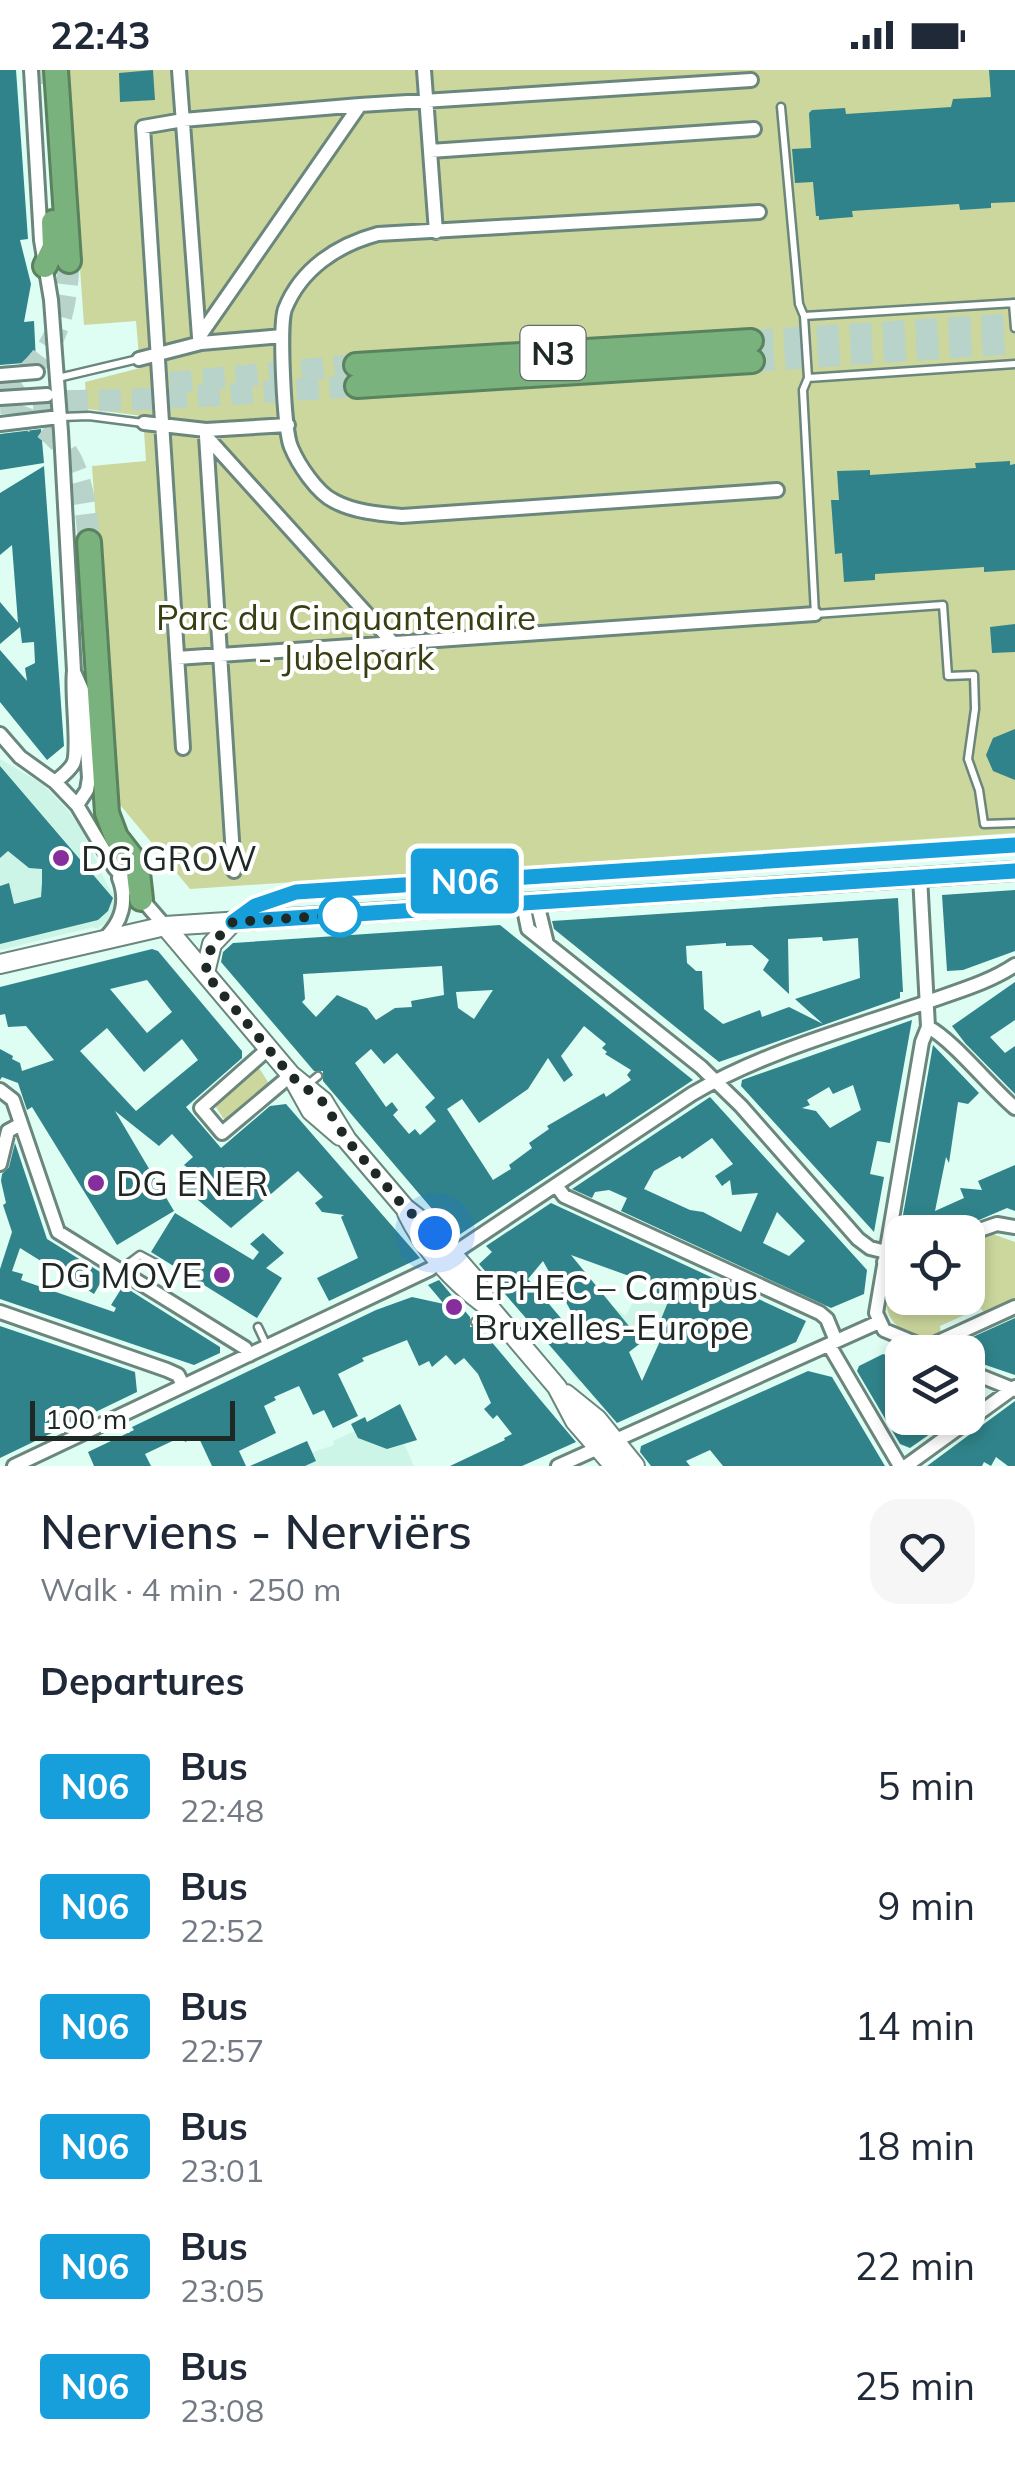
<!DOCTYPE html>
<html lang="en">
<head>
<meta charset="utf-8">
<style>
  body { margin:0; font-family:Mulish,sans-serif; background:#f6f6f7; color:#1f2937; height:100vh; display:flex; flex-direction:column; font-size:38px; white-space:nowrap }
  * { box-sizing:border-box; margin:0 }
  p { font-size:32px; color:#747a83 }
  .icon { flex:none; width:55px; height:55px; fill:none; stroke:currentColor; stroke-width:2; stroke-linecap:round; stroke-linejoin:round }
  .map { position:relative; height:1396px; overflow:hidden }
  .sheet { display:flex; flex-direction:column; background:#fff; flex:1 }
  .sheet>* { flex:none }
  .badge { padding:0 20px; border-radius:8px; font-size:35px; line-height:65px }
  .buttons { position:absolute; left:885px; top:1145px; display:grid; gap:20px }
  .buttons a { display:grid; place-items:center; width:100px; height:100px; border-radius:20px; background:#fff; box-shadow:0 5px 15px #0003; font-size:50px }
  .scale { position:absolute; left:30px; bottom:25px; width:205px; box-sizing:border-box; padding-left:10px; border:5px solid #1e2926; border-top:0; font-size:28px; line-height:35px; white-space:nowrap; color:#1e2926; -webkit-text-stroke:8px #fff; paint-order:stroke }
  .you { position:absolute; width:50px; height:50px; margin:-25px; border:8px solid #fff; border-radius:50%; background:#1a73e8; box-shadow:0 0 0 15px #1a73e833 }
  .map>.badge { position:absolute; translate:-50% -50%; box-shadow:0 0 0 5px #fff }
  h2 { padding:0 40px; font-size:38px; line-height:90px }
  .round { display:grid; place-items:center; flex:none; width:105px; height:105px; border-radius:30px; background:#f6f6f7 }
  .overview { display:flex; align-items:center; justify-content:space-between; height:170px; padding:0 40px }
  h1 { font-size:48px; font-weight:600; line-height:75px }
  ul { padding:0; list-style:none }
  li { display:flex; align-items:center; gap:30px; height:120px; padding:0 40px }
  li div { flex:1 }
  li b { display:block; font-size:38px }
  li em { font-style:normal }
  li .badge { min-width:110px; font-weight:700; text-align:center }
  .status { display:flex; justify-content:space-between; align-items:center; height:70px; padding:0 50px; background:#fff; direction:ltr }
  .status svg { height:28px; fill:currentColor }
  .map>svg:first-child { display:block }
  .built { fill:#ccf4e7 }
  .green { fill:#ccd79d }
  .building { fill:#30838a; fill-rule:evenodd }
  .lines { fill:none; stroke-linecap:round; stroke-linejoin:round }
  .highway-tunnel { stroke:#b8d3ca; stroke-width:22; stroke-dasharray:22 11; stroke-linecap:butt }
  .lane-casing { stroke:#6a867d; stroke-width:11 }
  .street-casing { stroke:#6a867d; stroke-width:18 }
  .secondary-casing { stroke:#6a867d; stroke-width:22 }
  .highway-casing { stroke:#59825e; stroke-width:28 }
  .lane { stroke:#fff; stroke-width:6 }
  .street { stroke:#fff; stroke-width:12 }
  .secondary { stroke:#fff; stroke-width:18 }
  .highway { stroke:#79b27c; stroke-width:22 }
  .line-casing { stroke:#fff; stroke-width:22 }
  .line { stroke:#169fdb; stroke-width:15 }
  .walk { stroke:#1e2926; stroke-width:10; stroke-dasharray:0 18 }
  .poi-dot { fill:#852e9c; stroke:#fff; stroke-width:4 }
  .stop-dot { fill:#fff; stroke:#169fdb; stroke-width:5 }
  .labels { text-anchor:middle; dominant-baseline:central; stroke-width:8; stroke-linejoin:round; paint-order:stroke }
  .shield { fill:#fff; stroke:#626967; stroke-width:2.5 }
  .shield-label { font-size:32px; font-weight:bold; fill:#1e2926 }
  .park-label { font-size:35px; fill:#393f13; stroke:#fff }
  .poi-label { font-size:35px; fill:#1e2926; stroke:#fff; text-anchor:start }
</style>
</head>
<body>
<div class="status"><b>22:43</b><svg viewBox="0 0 49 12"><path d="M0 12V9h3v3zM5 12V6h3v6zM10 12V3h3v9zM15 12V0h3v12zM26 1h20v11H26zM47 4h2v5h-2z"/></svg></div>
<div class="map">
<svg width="1015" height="1396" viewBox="0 0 1015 1396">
  <rect width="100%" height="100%" fill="#defdf3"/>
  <path class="built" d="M0,689l42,25 24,24 17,23 24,54 10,14 1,8 -10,20 -2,-3 -7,2v3l-6,-2 -93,23z
    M671,1188l22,11 -35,75 -3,1 -8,-8 -43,37 -7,-7 -18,15 -8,-10 25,-20 -23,-38 41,-7 12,9 9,-18 14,6z
    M389,1340l25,56h-141l61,-21 -1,-4 35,-16 -1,-3z"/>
  <path class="green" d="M66,0h949v763l-825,56 -69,-83h-5l-24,-340 54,-5 -3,-45 -56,-7 -2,-27 55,-14 -4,-47 -52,4z
    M255,998h4l11,17 -45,36 -11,-17z
    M987,1162l28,10v60l-28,13 -7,-7 -40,18 1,9 -16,6c-39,-15 -43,-28 -36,-69l13,-5v31h66v-57z"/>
  <path class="building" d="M0,0h16l12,169 -8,1 11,44 -7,38 10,-1 2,41 -36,3z
    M153,0l2,30 -35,2 -1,-29z
    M989,0h26v132l-24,1v5l-31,2 -1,-6 -107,7 1,6 -13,1 -21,2v-4h-3l-3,-34 -18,1 -3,-34 19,-1 -2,-35 3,-3 33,-2 1,6 105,-7 2,-8 38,-2z
    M41,359l3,34 -44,7v-36z
    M1010,391v4l5,-1v106l-31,2v-5l-109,7v6l-31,2 -2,-29 -7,1 -4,-54h8l-2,-29 33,-1v5l106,-7 -1,-5z
    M44,396l20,280 -17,14 -47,-58v-52l27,31 -2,-13 10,-5 -1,-21 -12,1 -2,-16 -20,17v-42l18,21 -6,-78 -12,10v-62z
    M1015,554v28l-23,1 -2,-26z
    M1015,659v51l-22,-9 -7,-16 7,-17z
    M0,696l113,132 -5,13 -10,9 -98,24v-58l9,-3 5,21 27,-7 1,-14v-14l-13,-1 -21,-17 -8,7z
    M1015,820v61l-52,19 -16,1 -5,-76z
    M898,828l5,94h-3v6l-181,64 -165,-133 -2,-8zM822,867l1,4 35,-3 2,40 -65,21 28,25 -34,-17 -27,10 -2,-7 -37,14 -19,-15 -2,-38h-6l-9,-8 -1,-17 40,-3v3l26,-1 17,15 -6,10 26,24 -1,-55z
    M500,855l193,155 -237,157 -133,-156v-10h-9l-93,-109 2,-10 10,-9zM442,896l2,29 -33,6 1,6 -17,1 -19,12 -9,-12 -30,-13 -21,22 -14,-15 3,-3 -2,-25zM493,920l-19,29 -16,-11 -2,-16zM584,956l22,18 -4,4 5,4 -2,2 26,16 -4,5 4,5 -25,17 -2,-4 -57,33 2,3 -20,14 3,5 -23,17 2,4 -18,11 -46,-71 15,-10 17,24 49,-34 20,-31 16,24 9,-7 -12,-19zM371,979l13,15 13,-11 38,45 -10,9 11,14 -16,14 -5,-6 -6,5 -16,-19 5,-5 -6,-8 -6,5 -31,-44z
    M152,879l6,2 84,100v7l-56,49 35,41 49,-42 16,-2 134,154 -91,43 -12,-23 41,-20 -17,-41 3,-2 -22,-3 -7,-9 8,-6 -25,-26 -67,57 -53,-45 14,-12 -8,-6 9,-8 -21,-23 -13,12 -44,-35 59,100 -57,34 -85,-138 -5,3 -9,-27 -16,-6 -2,3v-31l13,7 -1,3 8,4 2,8 32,-11 -28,-34 -18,1 -3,-13 -5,1v-28zM147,910l25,32 -25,21 -37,-44zM107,958l37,44 38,-33 16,21 -62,51 -56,-60z
    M1015,912v38l-25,17 15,16 10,-7v48l-50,-51 -13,-17z
    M912,950l-22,123 -13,-2 -7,33 14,3 -10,55 -133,-146 1,-6zM853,1015l8,25 -31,18 -14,-17 -14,-3 8,-3 -3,-5 22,-13 4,7z
    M933,975l46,48 -11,11 -10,-2 -9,61 -3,-6 -11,54 29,-13 -4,-10 22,2 -4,-9 37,-16v46l-8,-3 -56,24h-51z
    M710,1027l157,173 -3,24 -33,14 -210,-97 6,-13 -18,-8 -14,2 -3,6 -20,-9zM712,1068l21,26 -18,12 7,10 8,-6 2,15 26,-2 -17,39 -38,-20 -13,-2 -46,-21 10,-18 26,-15 2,3zM777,1142l28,29 -16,15 -26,-13z
    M15,1073l32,96 58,36 -11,19 -74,-46 -8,23 11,3 -2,6 93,32 2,-4 -5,-3 12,-19 97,61v6l-26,12 -194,-66v-30l12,-37 -9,-27 3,-2 -5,-22 1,-7 7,-7z
    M551,1133l255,118 -10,21 -179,81 -138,-159 13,-12 -6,-6zM571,1185l86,31 -4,9 15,7 -11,27 13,-10 -28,62 -13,-29 13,-10zM543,1191l43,77 -5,4 -53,-63z
    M175,1143l78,47 6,-8 -9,-8 13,-11 21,20 -18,15 16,10 -25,40 -106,-66z
    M439,1210l31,37v10h9l97,115 -54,24h-72l55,-26 -1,-2 8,-4 -15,-19 -4,4 -9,-10 7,-6 -13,-29 -14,-16 -9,7 -9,-10 -14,12 -3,-6 -10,5 -12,-26 -45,18 2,3 -26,13 20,42 -25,12 -9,-18 -11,5 -14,-29 -25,11 2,3 -12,6 12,27 -37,18 7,15h-34l-14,-30 -13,6 -2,-6 -38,18 6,12h-57l-6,-14 46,-22 -2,-3 244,-117 36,-13 32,7 -16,-19z
    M1015,1248v57l-47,-16v-7h-29z
    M0,1256l135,46 2,20 -137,66z
    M883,1284l19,7v57h31l7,9 -30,21 -10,-4 -43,-73 2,-5z
    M808,1301l24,6 53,89h-162l-13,-16 -24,11 4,5h-39l-11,-14 1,-6z
    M1015,1331v65h-7l-12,-9 -5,9 -7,-4 -2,4h-55z
    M400,1334l17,36 -30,9 -29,-11 -7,-14 14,-7 2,5z
    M307,1371l9,20 -11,5h-55z"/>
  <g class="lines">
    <path class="highway-tunnel" d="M42,0l1,14
      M751,271l264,-17
      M752,291l263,-18
      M170,313l186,-18
      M0,321c56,-30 65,-72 69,-130
      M0,333l154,-4 203,-13
      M14,344c62,19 70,70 75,128"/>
    <defs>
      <path id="lane" d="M781,37l18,197 5,12 4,62 -5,12 12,224 128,-9 5,71 26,-1 1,34 -7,50 11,31 5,34 31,-1
        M1013,233l2,25
        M804,246l211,-13
        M58,308l80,-19
        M808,308l207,-14
        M61,347l28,-1 54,7
        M243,845l12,-9 41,-14 719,-47
        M307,1015l11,-9
        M120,1200l20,-15 17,9
        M475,1252l15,-11
        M258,1257l8,17"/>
      <path id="street" d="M31,0l10,170 10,60 10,132 13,239c-3,21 6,81 -1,93 -4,7 -12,13 -18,18
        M179,0l20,267
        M424,0l12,162
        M430,81l324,-22
        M759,142l-381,22c-41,11 -77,35 -93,75 -6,16 -1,122 6,138 7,17 26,46 43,54 20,11 46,13 68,15l375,-26
        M201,273l-2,-6 161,-232
        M139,289l62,-16 81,-7
        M0,305l37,-3
        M0,328l47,-3
        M144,353l62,7 82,-5
        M0,354l59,-7
        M206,363v3l187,207
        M206,366l28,435
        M177,588l638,-44
        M75,604l8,18 6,86 -2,12 -10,15
        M0,664l20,23 35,25 22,23 37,62 51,59
        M183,678l-40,-621 40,-7 177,-15 391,-25
        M920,806l8,151 -6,15 -46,271 8,17 36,15 14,-1 81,-37
        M537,833l10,41
        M523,834l5,25 173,138 40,39 117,133 12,9 16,4
        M104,869c18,-17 24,-38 15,-61
        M928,957c25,13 62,60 87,81
        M268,979l-67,59 21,25 69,-58
        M0,1020l13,10 45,132 187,116 4,7
        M0,1094l8,-33 13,-7
        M556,1115l8,11 256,117 7,6 9,22
        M968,1164l29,-10 18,3
        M884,1192l18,1
        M0,1242l167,58 11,5 5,10
        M829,1275l71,121
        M968,1301l47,19
        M14,1396l416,-197 262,-175c73,-43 158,-65 238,-93 28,-10 60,-19 85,-36
        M558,1396l321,-144
        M906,1396l109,-79"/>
      <path id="secondary" d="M165,856l126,149 20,36 29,25
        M0,894l165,-38 850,-55
        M205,903l7,-29 21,-22
        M291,1005l32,26 24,39 58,68 23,18 47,54 15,28 67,79 18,34 39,45
        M407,1143c17,35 45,67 76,90
        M566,1324l31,25 38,47"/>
      <path id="highway" d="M56,0l13,191
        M45,196l9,-19 -1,-25
        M356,295l395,-24
        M357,316l395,-25
        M89,472l18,271 9,24 21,27 4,35"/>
    </defs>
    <use href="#lane" class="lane-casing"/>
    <use href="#street" class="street-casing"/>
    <use href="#secondary" class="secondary-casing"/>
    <use href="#highway" class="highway-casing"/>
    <use href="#lane" class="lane"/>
    <use href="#street" class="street"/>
    <use href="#secondary" class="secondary"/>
    <use href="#highway" class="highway"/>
  </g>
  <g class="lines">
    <defs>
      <path id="line" d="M1015,775l-719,47 -41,14 -22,16 782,-51"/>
    </defs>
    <use href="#line" class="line-casing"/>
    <use href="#line" class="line"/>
    <path class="walk" d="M340,845l-107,7 -21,22 -7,29 86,103 32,26 24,38 58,68 30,25"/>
  </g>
  <g class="poi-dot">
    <circle cx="61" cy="788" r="10"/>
    <circle cx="96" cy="1113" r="10"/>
    <circle cx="222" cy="1205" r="10"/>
    <circle cx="454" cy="1237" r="10"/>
  </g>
  <circle class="stop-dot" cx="340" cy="845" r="20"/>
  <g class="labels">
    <rect class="shield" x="520.5" y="256" width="65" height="54" rx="8"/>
    <g class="shield-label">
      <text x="553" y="283">N3</text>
    </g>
    <g class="park-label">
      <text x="346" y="547">Parc du Cinquantenaire<tspan x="346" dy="40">- Jubelpark</tspan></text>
    </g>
    <g class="poi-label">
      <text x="81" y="788">DG GROW</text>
      <text x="116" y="1113">DG ENER</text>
      <text x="202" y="1205" text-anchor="end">DG MOVE</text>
      <text x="474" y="1217">EPHEC – Campus<tspan x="474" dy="40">Bruxelles-Europe</tspan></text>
    </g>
  </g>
</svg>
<div class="buttons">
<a><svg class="icon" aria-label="locate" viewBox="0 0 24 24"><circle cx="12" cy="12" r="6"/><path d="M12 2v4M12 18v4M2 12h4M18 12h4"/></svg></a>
<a><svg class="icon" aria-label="layers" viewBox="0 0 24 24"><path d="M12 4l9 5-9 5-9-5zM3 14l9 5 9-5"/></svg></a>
</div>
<div class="scale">100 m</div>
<div class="you" style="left:435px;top:1163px"></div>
<b class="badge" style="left:465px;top:811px;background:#169fdb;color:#fff">N06</b>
</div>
<section class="sheet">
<div class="overview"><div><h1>Nerviens - Nerviërs</h1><p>Walk · 4 min · 250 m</p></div><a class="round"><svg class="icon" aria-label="heart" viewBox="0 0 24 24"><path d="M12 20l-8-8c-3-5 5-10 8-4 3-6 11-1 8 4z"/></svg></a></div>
<h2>Departures</h2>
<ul>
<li><span class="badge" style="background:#169fdb;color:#fff">N06</span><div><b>Bus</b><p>22:48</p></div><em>5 min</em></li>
<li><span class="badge" style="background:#169fdb;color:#fff">N06</span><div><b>Bus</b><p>22:52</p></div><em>9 min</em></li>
<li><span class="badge" style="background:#169fdb;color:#fff">N06</span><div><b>Bus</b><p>22:57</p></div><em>14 min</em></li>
<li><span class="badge" style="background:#169fdb;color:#fff">N06</span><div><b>Bus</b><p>23:01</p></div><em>18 min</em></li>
<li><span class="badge" style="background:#169fdb;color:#fff">N06</span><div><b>Bus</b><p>23:05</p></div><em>22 min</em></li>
<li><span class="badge" style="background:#169fdb;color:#fff">N06</span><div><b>Bus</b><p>23:08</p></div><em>25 min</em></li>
</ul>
</section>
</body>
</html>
